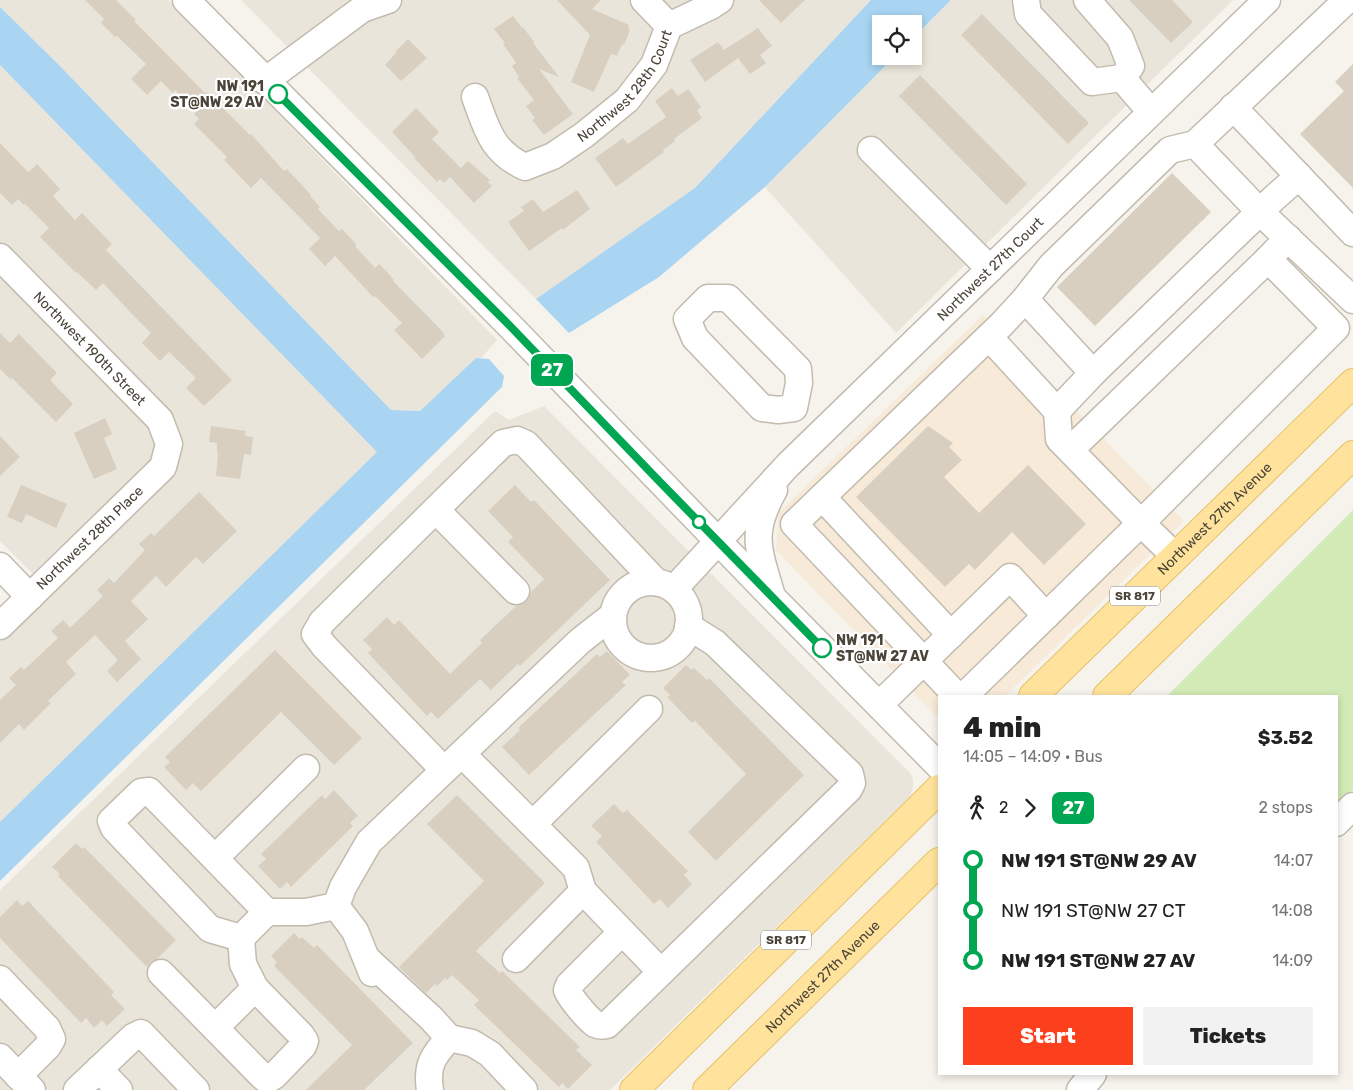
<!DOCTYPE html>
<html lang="en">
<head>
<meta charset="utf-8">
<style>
  body { margin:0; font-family:Rubik,sans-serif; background:#f2f2f2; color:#222; height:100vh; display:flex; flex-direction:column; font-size:19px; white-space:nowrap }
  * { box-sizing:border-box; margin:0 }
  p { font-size:16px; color:#767676 }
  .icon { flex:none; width:28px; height:28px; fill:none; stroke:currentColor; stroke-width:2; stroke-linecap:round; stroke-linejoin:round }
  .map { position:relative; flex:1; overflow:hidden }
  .side { position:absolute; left:938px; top:695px; width:400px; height:380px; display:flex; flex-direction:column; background:#fff; border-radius:0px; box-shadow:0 2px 8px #0003 }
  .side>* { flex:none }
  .badge { padding:0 10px; border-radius:8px; font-size:18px; line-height:32px }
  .fabs { position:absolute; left:872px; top:15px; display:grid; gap:10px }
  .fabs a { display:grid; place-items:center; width:50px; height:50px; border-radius:0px; background:#fff; box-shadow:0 2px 8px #0003; font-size:25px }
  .map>.badge { position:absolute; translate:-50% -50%; box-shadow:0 0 0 2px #fff }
  .legs { display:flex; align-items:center; gap:8px; height:55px; padding:0 25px; font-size:16px }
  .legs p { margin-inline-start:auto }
  .head { display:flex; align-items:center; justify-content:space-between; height:85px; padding:0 25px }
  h1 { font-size:28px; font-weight:800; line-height:38px }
  .button { display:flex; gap:10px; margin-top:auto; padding:10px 25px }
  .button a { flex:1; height:58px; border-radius:0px; background:#fc3f1d; color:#fff; font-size:20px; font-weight:800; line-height:58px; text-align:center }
  .button a+a { background:#f2f2f2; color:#222 }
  ul { padding:0 25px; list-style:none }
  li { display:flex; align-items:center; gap:18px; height:50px; font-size:19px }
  li i { display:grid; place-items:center; width:8px; height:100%; margin:0 6px; background:currentColor }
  li i::after { content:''; width:12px; height:12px; margin:-6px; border:4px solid; border-radius:50%; background:#fff }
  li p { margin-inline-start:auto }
  li:first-child i { background:linear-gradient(#0000 50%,currentColor 0) }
  li:last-child i { background:linear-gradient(currentColor 50%,#0000 0) }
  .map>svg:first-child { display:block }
  .residential { fill:#eae5da }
  .commercial { fill:#f7ead8 }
  .green { fill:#d2eab5 }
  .water { fill:#a9d4f2 }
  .building { fill:#d8cfc1 }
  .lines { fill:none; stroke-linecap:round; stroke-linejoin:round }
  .minor-casing { stroke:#c2bbae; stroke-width:29 }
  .major-casing { stroke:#e6c16a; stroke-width:30 }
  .minor { stroke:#fff; stroke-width:26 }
  .major { stroke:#ffe39c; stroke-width:28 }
  .line-1-casing { stroke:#fff; stroke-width:11 }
  .line-1 { stroke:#00a651; stroke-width:8 }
  .stop-1-dot { fill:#fff; stroke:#00a651; stroke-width:2.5 }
  .labels { text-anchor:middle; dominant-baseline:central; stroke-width:4.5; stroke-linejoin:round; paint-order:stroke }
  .shield { fill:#fff; stroke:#817c74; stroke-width:1 }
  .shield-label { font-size:12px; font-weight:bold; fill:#4b4439 }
  .street-label { font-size:14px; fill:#4b4439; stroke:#fff }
  .stop-label { font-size:14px; font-weight:bold; fill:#4b4439; stroke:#fff; text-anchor:end }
</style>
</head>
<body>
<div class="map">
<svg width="1353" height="1090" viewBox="0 0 1353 1090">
  <rect width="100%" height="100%" fill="#f6f3ec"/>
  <path class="residential" d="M0,0h168l329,340 -17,19 -4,-1 -56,53 -29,-1 -330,-343 -61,-60z
    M241,0h630l-176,188 -159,111z
    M951,0h282l-337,333 -131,-146 130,-131h19v-19z
    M0,65l378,387 -378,370v-182l50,-49 -50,-50z
    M544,406l366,367 3,6v9l-3,8 -300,294h-610v-200l495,-479 14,9z"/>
  <path class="commercial" d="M983,315l201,206 -179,175h-66v23l-163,-169 3,-38z"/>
  <path class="green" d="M1353,510v279l-17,17v-110h-169z"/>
  <path class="water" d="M871,0h80l-37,37v-13h-33v32h14l-130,131 -106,90 -90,56 -33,-34 159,-111z
    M0,7l61,60 330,343 29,1 56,-53 13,1 15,17 -2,11 -502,494v-59l377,-370 -377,-387z"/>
  <path class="building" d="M85,0h31l20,20 -2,1 70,71 1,1 2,-1 43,43 1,-1 33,37 3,-2 24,26 -1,1 10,11 -2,2 21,22 3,-2 15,16 -2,1 20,22 4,-4 8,8 7,8 -1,1 51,52 -1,1 2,2 -23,23 -28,-29 8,-7 -27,-27 -1,2 -39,-42 -10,10 -16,-17 11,-11 -59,-60 -10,10 -27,-28 3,-3 -33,-33 5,-5 -5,-5 2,-2 -21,-22 -2,3 -12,-12 -14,14 -16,-16 15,-15 -29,-28 -2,1 -14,-14 3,-4z
    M557,0h44l-9,9 37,16 -1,4 2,1 -6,15 -2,-1 -5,12 -6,-2 -17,38 -23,-10 19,-47z
    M759,0h46l-24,23z
    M1129,0h43l21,22 -22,21z
    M982,14l107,109 -21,21 -107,-109z
    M513,16l9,12 1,-1 11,15 -1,1 26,34 -20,-8 34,45 -29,21 -12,-15 3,-2 -9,-12 8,-6 -17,-22 2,-1 -7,-11 4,-3 -13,-19 2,-1 -11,-14z
    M758,28l14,18 -12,9 6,8 -16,11 -12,-16 -33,24 -15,-22 28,-18 6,8z
    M408,39l19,19 -26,23 -16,-16 11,-12 -1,-1z
    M1353,64v124l-53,-54 44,-43 -9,-9z
    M920,75l107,109 -21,21 -107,-109z
    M672,88l6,8 10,-7 13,18 -4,4 5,7 -28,21 1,2 -12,9 1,2 -48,35 -21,-29 28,-20 5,6 38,-27 -11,-16z
    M416,108l23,24 -7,7 29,29 7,-7 22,19 -2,2 4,4 -18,17 -24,-26 -6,6 -4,-4 -3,3 -23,-24 1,-1 -23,-25z
    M0,143l27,28 2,1 8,-8 23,25 -7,7 22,24 7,-7 30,31 -6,6 126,130 -28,26 -18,-18 10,-10 -27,-26 -9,9 -18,-18 9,-10 -18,-18 -30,-32 -7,7 -19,-18 -1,1 -36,-36 9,-9 -24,-24 -1,1 -6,-6 -6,6 -12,-12z
    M1172,173l39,39 -116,114 -38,-39z
    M577,190l13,19 -27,21 -1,-2 -33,23 -21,-29 16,-11 -3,-4 12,-8 10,13z
    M0,333l10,10 9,-9 38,39 -7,7 23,24 -17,18 -44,-44 -1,2 -11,-11z
    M105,418l7,16 -8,4 13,31 -23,10 -20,-46z
    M211,426l35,5 -1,5 8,1 -2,18 -7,-1 -4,25 -24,-3 2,-23h-1v-10l-8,-1z
    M928,426l25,17 -4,4 13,13 -18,17 35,36 49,-48 58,59 -42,41 -32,-33 -37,38 -6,-6 -24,23 -89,-90z
    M0,436l20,21 -20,19z
    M21,485l46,19 -11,24 -30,-14 -4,9 -15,-6z
    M515,485l16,17 3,-2 76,80 -90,86 -2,-2 -27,26 -11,-11 -42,40 -7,-7 -4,4 -59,-63 4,-4 -9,-9 24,-23 7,8 5,-5 51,54 32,-31 -2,-3 36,-34 4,-1 7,-4 4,-9 13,-13 -36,-37 5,-5 -25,-26z
    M199,492l38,39 -34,33 -7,-7 -30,30 -10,-11 -25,25 17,18 -23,22 16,18 -24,23 -10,-11 11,-11 -23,-25 -29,27 10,12 -28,27 3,2 -27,27 -5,-6 -19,19v-43l16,-15 -7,-7 12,-11 3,3 34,-32 -7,-7 12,-11 7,8 33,-32 -6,-6 12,-12 5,5 31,-33 -6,-6 12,-11 3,3z
    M275,650l87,88 -28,27 -53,-53 -80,79 -8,-8 -7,7 -22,-23 6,-5 -5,-5z
    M607,651l23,24 -8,7 4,3 -97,90 -27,-28 18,-17 -2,-2 79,-74 3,3z
    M686,665l6,5 2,-2 13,12 2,-2 95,97 -88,86 -28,-29 58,-58 -51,-53 -3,2 -25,-26 3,-2 -7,-7z
    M334,790l24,26 -8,7 3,3 -62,61 -4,-5 -7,7 -22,-23 8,-7 -5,-5 61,-59 3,4z
    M457,795l88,88 -69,68 24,22 2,-2 78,76 -4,3 16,15 -24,24 -6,-6 -3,4 -85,-82 5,-5 -27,-25 -5,5 -2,-2 -8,8 -2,-2 -9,9 -27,-26 85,-86 -57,-57z
    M614,804l9,9 4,-3 61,61 -4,4 8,9 -24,24 -8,-9 -6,5 -58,-62 6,-6 -11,-10z
    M76,843l6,6 2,-2 92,93 -19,19 -6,3 -4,5 -89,-91 2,-2 -8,-7z
    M17,900l5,6 6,-5 86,91 -3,3 14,14 -18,17 -5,-6 -8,8 -8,-10 -5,5 -81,-85v-21z
    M294,933l6,6 2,-2 12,11 3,-3 96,98 -49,47h-58l46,-45 -78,-79 3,-4 -6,-6z"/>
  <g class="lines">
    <defs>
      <g id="minor">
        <path d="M186,0l325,327 262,271 166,168"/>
        <path d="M644,0l25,26"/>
        <path d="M1026,0l2,14 64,68 30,-4 9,-12 -11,-28 -33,-38"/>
        <path d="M1122,78l29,34"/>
        <path d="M265,81l97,-72 26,-9"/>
        <path id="s1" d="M475,97c12,32 16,54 50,70l28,-11 31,-21 43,-35 27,-35 15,-39 42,-20 9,-6"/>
        <path d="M1233,107l120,126"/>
        <path d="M1195,144l65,68 93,88"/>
        <path d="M871,150l119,119"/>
        <path d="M1299,176l-26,23 -180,174 -68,-74 26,-33 119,-116 25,-6 152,-144"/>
        <path id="s2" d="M0,257l160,163 9,24 -6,23 -163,159"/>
        <path d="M708,298h20l70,71 1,14 -5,25 -16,2 -16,-2 -67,-70 -8,-19z"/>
        <path d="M989,337l68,74 36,-38"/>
        <path d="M1057,411l2,28 82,84 195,-195 -68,-69 20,-21"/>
        <path d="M1070,450l198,-191"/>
        <path d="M822,497l129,138"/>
        <path d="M436,510l80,81"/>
        <path d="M0,566l30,31"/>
        <circle cx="651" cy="620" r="38"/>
        <path id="s3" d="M674,589l114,-124 479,-465"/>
        <path d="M771,593c-13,-45 -21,-60 3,-103"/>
        <path d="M957,696l-163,-172 207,-199 24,-26"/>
        <path d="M964,696l177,-173 35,34"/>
        <path d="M879,705l131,-128 36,39"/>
        <path d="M462,754l114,114 7,23 78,81"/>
        <path d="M444,770l-120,-124 -9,-12 7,-12 181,-179 14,-3 9,4 130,138"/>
        <path d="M1336,823l17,-17"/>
        <path d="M533,824l116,-115"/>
        <path d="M215,858l91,-90"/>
        <path d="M336,906l7,-19 26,-45 211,-201 32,-25"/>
        <path d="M336,906l19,25 17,42"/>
        <path d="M622,932l-53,53 -2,5c4,9 20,28 28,34 4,2 8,2 12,1l242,-236 3,-6 -2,-9 -135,-131 -27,-17"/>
        <path d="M241,938l-31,-9 -96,-101 -3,-7 30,-29 8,-1 118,121"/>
        <path d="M367,959l65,60 17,19 23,5 18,11 34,36"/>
        <path d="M516,959l67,-68"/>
        <path d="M161,973l101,103 5,4 7,-4 29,-30 2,-5 -4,-6 -46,-47 -12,-24 -2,-26 26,-26h39l30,-6"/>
        <path d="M0,979l47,49 5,11 -4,7 -30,30"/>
        <path d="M215,1028l40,-40"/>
        <path d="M0,1057l32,33"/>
        <path d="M99,1069l20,21"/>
        <path d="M77,1090l56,-53 8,-4 55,57"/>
        <path d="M430,1090c-4,-25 3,-34 19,-52"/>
        <path d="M1080,1090l13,-16"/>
      </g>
      <g id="major">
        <path id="s4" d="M1033,696l320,-313"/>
        <path d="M1107,696l246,-241"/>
        <path d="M634,1090l305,-301"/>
        <path id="s5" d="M707,1090l232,-228"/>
      </g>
    </defs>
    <use href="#minor" class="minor-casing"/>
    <use href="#major" class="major-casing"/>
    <use href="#minor" class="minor"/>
    <use href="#major" class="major"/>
  </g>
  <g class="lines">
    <defs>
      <path id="line-1" d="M278,94l233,233 148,154 163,167"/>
    </defs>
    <use href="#line-1" class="line-1-casing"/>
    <use href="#line-1" class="line-1"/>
  </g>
  <g class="stop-1-dot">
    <circle cx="278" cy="94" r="9"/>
    <circle cx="699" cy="522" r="6"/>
    <circle cx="822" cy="648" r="9"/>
  </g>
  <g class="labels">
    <g class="shield">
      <rect x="1110" y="586.5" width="50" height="19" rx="4"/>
      <rect x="761" y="930.5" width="50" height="19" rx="4"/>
    </g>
    <g class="shield-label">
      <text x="1135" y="596">SR 817</text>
      <text x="786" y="940">SR 817</text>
    </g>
    <g class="street-label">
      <text stroke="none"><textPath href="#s1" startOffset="222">Northwest 28th Court</textPath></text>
      <text stroke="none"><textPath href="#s3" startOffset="450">Northwest 27th Court</textPath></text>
      <text stroke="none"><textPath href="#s2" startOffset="128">Northwest 190th Street</textPath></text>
      <text stroke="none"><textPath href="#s4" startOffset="254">Northwest 27th Avenue</textPath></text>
      <text transform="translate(90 538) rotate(-44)">Northwest 28th Place</text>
      <text stroke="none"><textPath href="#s5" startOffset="162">Northwest 27th Avenue</textPath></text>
    </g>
    <g class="stop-label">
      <text x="264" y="86">NW 191<tspan x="264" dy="16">ST@NW 29 AV</tspan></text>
      <text x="836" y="640" text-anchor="start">NW 191<tspan x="836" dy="16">ST@NW 27 AV</tspan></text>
    </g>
  </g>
</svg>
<div class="fabs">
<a><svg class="icon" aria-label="locate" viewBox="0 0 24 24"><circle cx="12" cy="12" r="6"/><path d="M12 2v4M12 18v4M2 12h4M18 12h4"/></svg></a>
</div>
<b class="badge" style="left:552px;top:370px;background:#00a651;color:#fff">27</b>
<section class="side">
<div class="head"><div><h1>4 min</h1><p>14:05 – 14:09 · Bus</p></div><b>$3.52</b></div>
<div class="legs"><svg class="icon" aria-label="walk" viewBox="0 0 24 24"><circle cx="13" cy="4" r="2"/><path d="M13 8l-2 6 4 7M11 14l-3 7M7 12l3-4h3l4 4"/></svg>2<svg class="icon" aria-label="forward" viewBox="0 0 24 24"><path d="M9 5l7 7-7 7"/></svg><b class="badge" style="background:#00a651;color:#fff">27</b><p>2 stops</p></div>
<ul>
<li><i style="color:#00a651"></i><b>NW 191 ST@NW 29 AV</b><p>14:07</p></li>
<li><i style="color:#00a651"></i><span>NW 191 ST@NW 27 CT</span><p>14:08</p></li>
<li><i style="color:#00a651"></i><b>NW 191 ST@NW 27 AV</b><p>14:09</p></li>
</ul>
<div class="button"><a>Start</a><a>Tickets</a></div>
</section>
</div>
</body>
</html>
